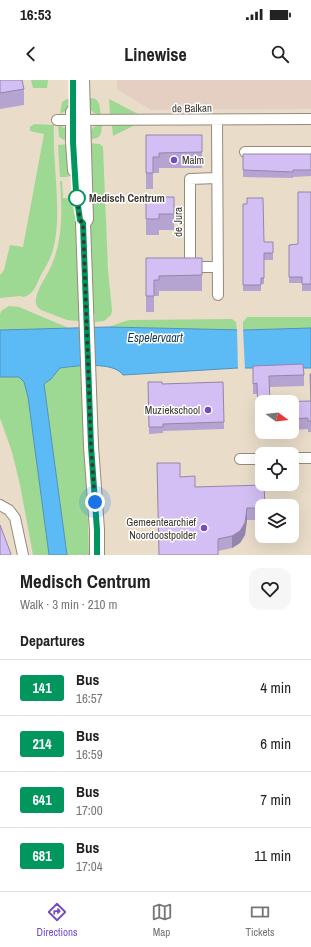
<!DOCTYPE html>
<html lang="en">
<head>
<meta charset="utf-8">
<style>
  body { margin:0; font-family:"Archivo Narrow",sans-serif; background:#f6f6f6; color:#222; height:100vh; display:flex; flex-direction:column; font-size:15px; white-space:nowrap }
  * { box-sizing:border-box; margin:0 }
  p { font-size:13px; color:#767676 }
  .icon { flex:none; width:22px; height:22px; fill:none; stroke:currentColor; stroke-width:2; stroke-linecap:round; stroke-linejoin:round }
  .map { position:relative; height:475px; overflow:hidden }
  .side { display:flex; flex-direction:column; background:#fff; flex:1 }
  .side>* { flex:none }
  .badge { padding:0 8px; border-radius:3px; font-size:14px; line-height:26px }
  .needle { width:26px; rotate:105deg }
  .fabs { position:absolute; left:255px; top:315px; display:grid; gap:8px }
  .fabs a { display:grid; place-items:center; width:44px; height:44px; border-radius:8px; background:#fff; box-shadow:0 4px 16px #0002; font-size:20px }
  .you { position:absolute; width:20px; height:20px; margin:-10px; border:3px solid #fff; border-radius:50%; background:#1a73e8; box-shadow:0 0 0 6px #1a73e833 }
  .map>.badge { position:absolute; translate:-50% -50%; box-shadow:0 0 0 2px #fff }
  h2 { padding:0 20px; font-size:15px; line-height:36px }
  .round { display:grid; place-items:center; flex:none; width:42px; height:42px; border-radius:12px; background:#f6f6f6 }
  .headline { display:flex; align-items:center; justify-content:space-between; height:68px; padding:0 20px }
  h1 { font-size:19px; font-weight:700; line-height:30px }
  ul { padding:0; list-style:none }
  li { display:flex; align-items:center; gap:12px; height:56px; padding:0 20px; border-top:1px solid #e0e0e0 }
  li div { flex:1 }
  li b { display:block; font-size:15px }
  li em { font-style:normal }
  li .badge { min-width:44px; font-weight:700; text-align:center }
  .status { display:flex; justify-content:space-between; align-items:center; height:28px; padding:0 20px; background:#fff; direction:ltr }
  .status svg { height:11px; fill:currentColor }
  header { display:flex; justify-content:space-between; align-items:center; height:52px; padding:0 20px; background:#fff; font-size:18px; font-weight:700 }
  .tabs { display:flex; justify-content:space-around; align-items:center; height:56px; border-top:1px solid #e0e0e0; background:#fff; font-size:11px; color:#767676 }
  .tabs a { display:grid; justify-items:center; gap:2px }
  .tabs .active { color:#754bc3 }
  .map>svg:first-child { display:block }
  .education { fill:#e5cfc3 }
  .green { fill:#9ed993 }
  .water { fill:#5cbaf5; stroke:#5292b9 }
  .pier { fill:#e9dcc9 }
  .lines { fill:none; stroke-linecap:round; stroke-linejoin:round }
  .street-casing { stroke:#968a78; stroke-width:12 }
  .secondary-casing { stroke:#968a78; stroke-width:16 }
  .street { stroke:#fff; stroke-width:10 }
  .secondary { stroke:#fff; stroke-width:14 }
  .wall { fill:#b5a4d1 }
  .shaded-wall { fill:#9486aa }
  .building { fill:#d3bff3; stroke:#9486aa }
  .line-casing { stroke:#fff; stroke-width:9 }
  .line { stroke:#00965e; stroke-width:6 }
  .walk { stroke:#3b362e; stroke-width:4; stroke-dasharray:0 7.2 }
  .poi-dot { fill:#754bc3; stroke:#fff; stroke-width:1.5 }
  .stop-dot { fill:#fff; stroke:#00965e; stroke-width:2 }
  .labels { text-anchor:middle; dominant-baseline:central; stroke-width:3; stroke-linejoin:round; paint-order:stroke }
  .street-label { font-size:11px; fill:#3b362e; stroke:#fff }
  .poi-label { font-size:11px; fill:#3b362e; stroke:#fff; text-anchor:end }
  .stop-label { font-size:11px; font-weight:bold; fill:#3b362e; stroke:#fff; text-anchor:start }
  .water-label { font-size:12px; font-style:italic; fill:#133c54; stroke:#fff }
</style>
</head>
<body>
<div class="status"><b>16:53</b><svg viewBox="0 0 49 12"><path d="M0 12V9h3v3zM5 12V6h3v6zM10 12V3h3v9zM15 12V0h3v12zM26 1h20v11H26zM47 4h2v5h-2z"/></svg></div>
<header><svg class="icon" aria-label="back" viewBox="0 0 24 24"><path d="M15 5l-7 7 7 7"/></svg>Linewise<svg class="icon" aria-label="search" viewBox="0 0 24 24"><circle cx="10" cy="10" r="6"/><path d="M15 15l6 6"/></svg></header>
<div class="map">
<svg width="311" height="475" viewBox="0 0 311 475">
  <rect width="100%" height="100%" fill="#e9dcc9"/>
  <path class="education" d="M117,0h194v29l-160,1 -34,-21z"/>
  <path class="green" d="M31,0h17l-1,8h-14z
    M86,18c14,-1 13,5 15,17 -11,-1 -12,-8 -15,-17z
    M70,19l-4,12 -6,3 2,-12 5,-3z
    M109,19l31,16h-30z
    M34,44l20,1c-2,39 9,88 -1,125 -3,10 -8,18 -13,27 -4,9 -7,18 -17,20l-3,-1 -20,2v-23l4,-5 6,-25 13,2 21,-113 -14,-3v-4z
    M58,45l9,4 3,11h-6l-5,-3z
    M99,45l3,1c-1,13 -4,13 -16,13 3,-7 5,-12 13,-14z
    M112,45h23l-22,11z
    M87,63l13,1 3,3 5,123 4,40 -1,5 -7,6 -9,1v-8h-3z
    M71,64l-3,33h-8l-2,-32z
    M60,101h2l1,17h7l6,19 2,15 3,82 -2,1v6l-12,-1 -26,-10c-15,-8 7,-34 11,-46 11,-26 10,-55 8,-83z
    M9,226l10,1 52,22 -71,1v-15l1,-4z
    M247,237h64v11l-68,2v-8z
    M232,239l4,3 1,8 -128,-3 13,-5 8,-2z
    M83,286l6,189h-22l-23,-171 7,-5 9,-11z
    M0,297h19l5,5 4,15 21,158h-16l-13,-70 -8,-33 -12,-34z"/>
  <path class="water" d="M109,247l134,3 68,-2v40h-73l-115,7c-9,-14 -48,-9 -63,-7l-9,11 -7,5 23,171h-18l-21,-158 -4,-15 -5,-5h-19v-47z"/>
  <path class="pier" d="M237,248h6l2,42h-7z"/>
  <g class="lines">
    <defs>
      <path id="street" d="M57,40l254,-1
        M217,40l1,175
        M245,72h66
        M217,98l-27,1v88h28
        M292,378h19
        M240,379h22
        M0,425l9,5 6,8 8,37"/>
      <path id="secondary" d="M82,0l4,139 -3,4 8,223 6,84v25
        M73,32v30l2,28"/>
    </defs>
    <use href="#street" class="street-casing"/>
    <use href="#secondary" class="secondary-casing"/>
    <use href="#street" class="street"/>
    <use href="#secondary" class="secondary"/>
  </g>
  <path class="wall" d="M0,0l24,9v16l-24,4z
    M146,55h56v33h-43v5h-6v16h-7z
    M243,74h68v22l-18,1v1l-50,-1z
    M311,112v99h-9v-8h-13v-38l9,-1z
    M146,117h28v33h-15v5h-13z
    M243,124l21,38h9v18h-9v24h-3v7h-18z
    M146,178h56v33h-43v5h-5v16h-8z
    M253,286l51,9v11l-34,1v15l41,-1 -1,-27h1v58h-3v-3l-16,1v-28h-30v24h-4l-1,-32h-4z
    M148,302l14,2 61,-2 1,47 -61,2v2l-14,1z
    M157,383l23,14 15,10 67,19v14h-15l-2,15 -5,8 -8,5 -14,3v4h-59z"/>
  <path class="shaded-wall" d="M247,428v12l-2,15 -5,8 -8,5v-12z"/>
  <path class="building" d="M0,0h22l2,9 -24,4z
    M146,55h56v17l-43,1v4h-6v16h-7z
    M243,74h68v16h-18v2l-50,-2z
    M298,112h13v92h-9v-7h-13v-32l9,-1z
    M146,117h28v17h-15v5h-13z
    M247,118h16l1,44h9v11h-9v25h-3v7h-18v-81h4z
    M146,178h56v17l-43,1v4h-5v16h-8z
    M303,284l1,11 -35,1 1,26 41,-1 -1,-27h1v47h-3v-3l-16,1v-17h-30v13h-4l-1,-32 -4,1v-18z
    M148,302h14v2l61,-2 1,40 -61,2v3h-14z
    M157,383h23v14l15,-1v11l69,-2 1,21h-3v2h-15l-2,15 -5,8 -8,5 -14,3v16h-59z
    M0,445l11,29 -1,1h-10z"/>
  <g class="lines">
    <defs>
      <path id="line" d="M73,0v62l3,50 4,28 3,3 8,223 6,84v25"/>
    </defs>
    <use href="#line" class="line-casing"/>
    <use href="#line" class="line"/>
    <path class="walk" d="M77,118l-1,-6 4,28 3,3 8,223 4,56"/>
  </g>
  <g class="poi-dot">
    <circle cx="174" cy="80" r="4"/>
    <circle cx="208" cy="330" r="4"/>
    <circle cx="204" cy="448" r="4"/>
  </g>
  <circle class="stop-dot" cx="77" cy="118" r="8"/>
  <g class="labels">
    <g class="street-label">
      <text transform="translate(192 28) rotate(-1)">de Balkan</text>
      <text transform="translate(178 142) rotate(-90)">de Jura</text>
    </g>
    <g class="poi-label">
      <text x="182" y="80" text-anchor="start">Malm</text>
      <text x="200" y="330">Muziekschool</text>
      <text x="196" y="442">Gemeentearchief<tspan x="196" dy="13">Noordoostpolder</tspan></text>
    </g>
    <g class="stop-label">
      <text x="89" y="118">Medisch Centrum</text>
    </g>
    <g class="water-label">
      <text x="155" y="258">Espelervaart</text>
    </g>
  </g>
</svg>
<div class="fabs">
<a><svg class="needle" viewBox="-14 -14 28 28"><path d="M0-13l5 13h-10z" fill="#e53935"/><path d="M0 13l5-13h-10z" fill="#767676"/></svg></a>
<a><svg class="icon" aria-label="locate" viewBox="0 0 24 24"><circle cx="12" cy="12" r="6"/><path d="M12 2v4M12 18v4M2 12h4M18 12h4"/></svg></a>
<a><svg class="icon" aria-label="layers" viewBox="0 0 24 24"><path d="M12 4l9 5-9 5-9-5zM3 14l9 5 9-5"/></svg></a>
</div>
<div class="you" style="left:95px;top:422px"></div>
</div>
<section class="side">
<div class="headline"><div><h1>Medisch Centrum</h1><p>Walk · 3 min · 210 m</p></div><a class="round"><svg class="icon" aria-label="heart" viewBox="0 0 24 24"><path d="M12 20l-8-8c-3-5 5-10 8-4 3-6 11-1 8 4z"/></svg></a></div>
<h2>Departures</h2>
<ul>
<li><span class="badge" style="background:#00965e;color:#fff">141</span><div><b>Bus</b><p>16:57</p></div><em>4 min</em></li>
<li><span class="badge" style="background:#00965e;color:#fff">214</span><div><b>Bus</b><p>16:59</p></div><em>6 min</em></li>
<li><span class="badge" style="background:#00965e;color:#fff">641</span><div><b>Bus</b><p>17:00</p></div><em>7 min</em></li>
<li><span class="badge" style="background:#00965e;color:#fff">681</span><div><b>Bus</b><p>17:04</p></div><em>11 min</em></li>
</ul>
</section>
<nav class="tabs">
<a class="active"><svg class="icon" aria-label="directions" viewBox="0 0 24 24"><path d="M12 3l9 9-9 9-9-9zM9 14v-3h6M13 9l2 2-2 2"/></svg>Directions</a>
<a><svg class="icon" aria-label="map" viewBox="0 0 24 24"><path d="M3 6l6-2 6 2 6-2v14l-6 2-6-2-6 2zM9 4v14M15 6v14"/></svg>Map</a>
<a><svg class="icon" aria-label="tickets" viewBox="0 0 24 24"><path d="M3 7h18v10H3zM15 7v10"/></svg>Tickets</a>
</nav>
</body>
</html>
